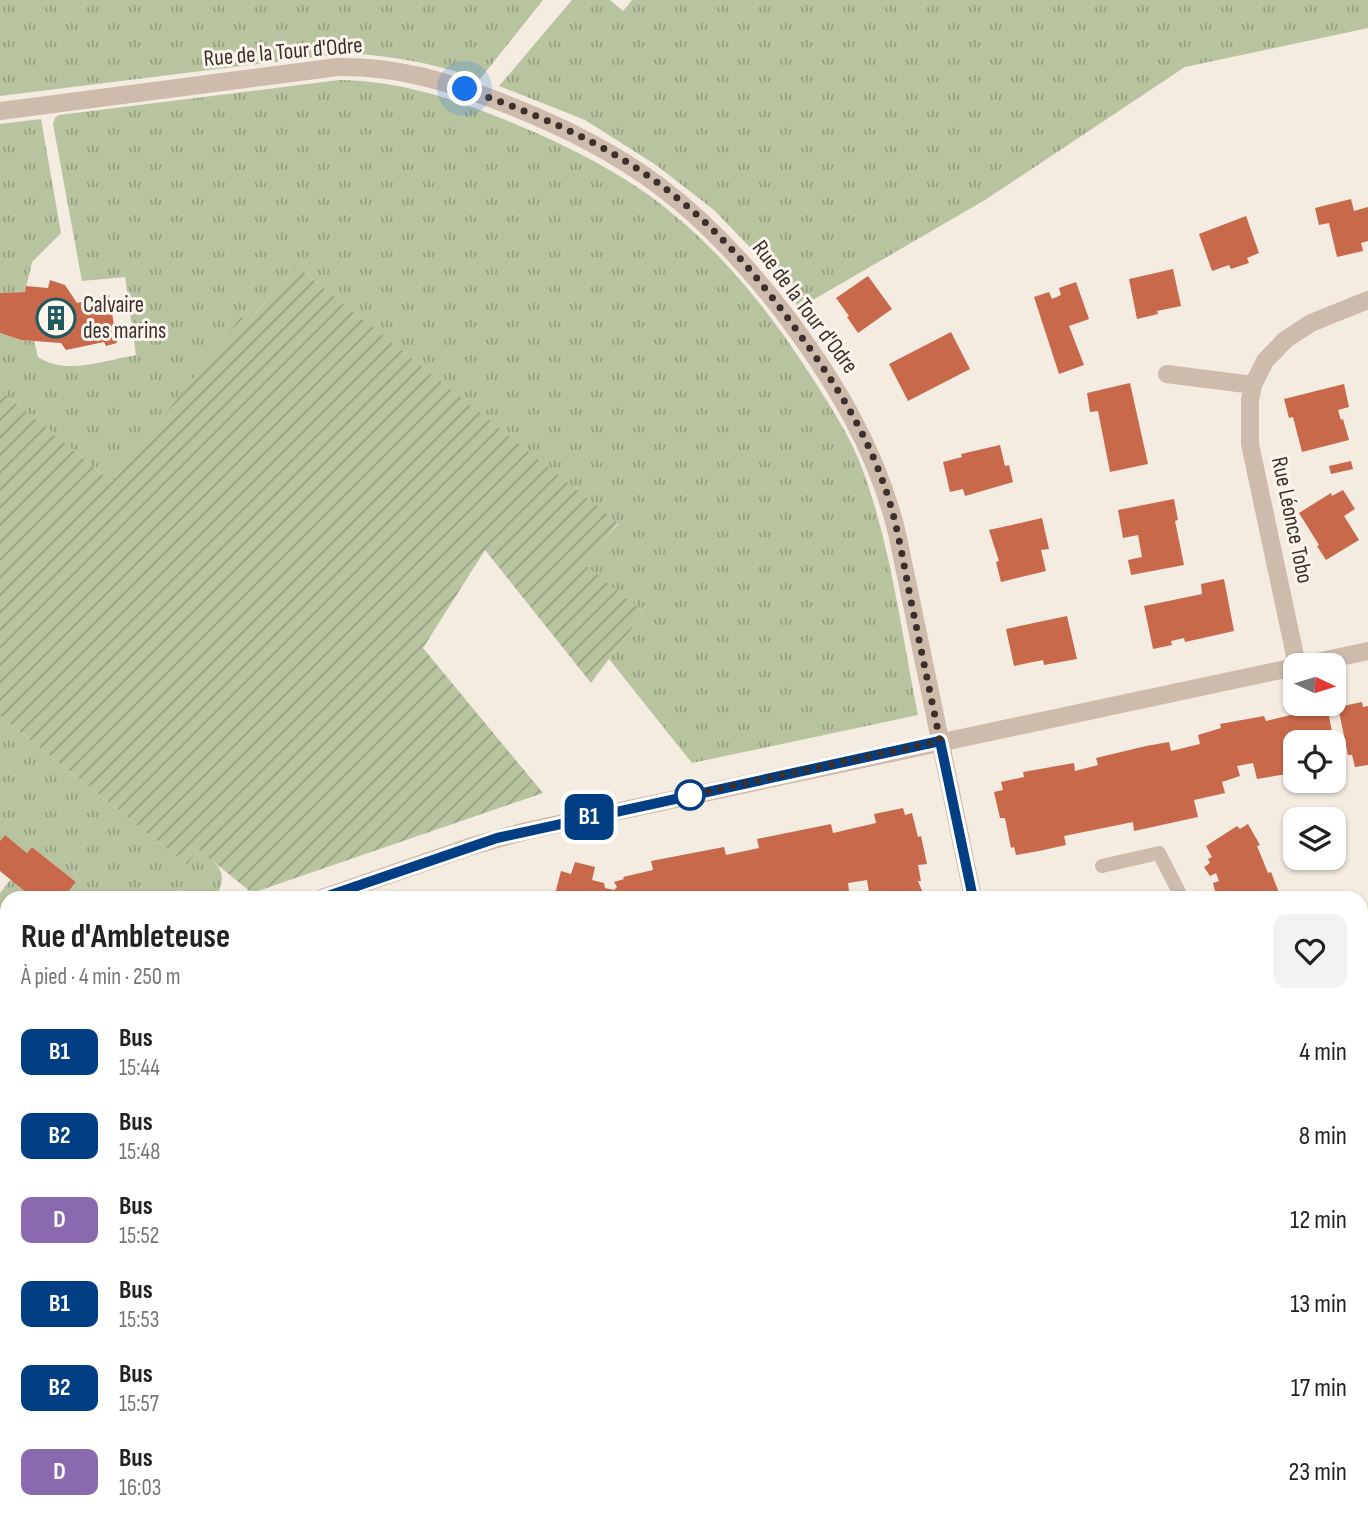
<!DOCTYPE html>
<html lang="fr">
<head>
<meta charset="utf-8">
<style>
  body { margin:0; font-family:"Sofia Sans Condensed",sans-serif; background:#f2f2f2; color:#222; height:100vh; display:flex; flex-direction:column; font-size:26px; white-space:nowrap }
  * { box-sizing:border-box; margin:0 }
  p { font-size:23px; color:#767676 }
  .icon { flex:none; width:38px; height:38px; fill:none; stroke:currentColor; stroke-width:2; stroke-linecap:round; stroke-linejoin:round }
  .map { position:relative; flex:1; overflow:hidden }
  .panel { position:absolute; left:0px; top:891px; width:1368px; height:639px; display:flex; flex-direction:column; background:#fff; border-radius:21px 21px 0 0; box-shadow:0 2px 5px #0004 }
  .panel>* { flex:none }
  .badge { padding:0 14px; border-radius:10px; font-size:24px; line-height:46px }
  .needle { width:46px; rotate:94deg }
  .tools { position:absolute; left:1283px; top:653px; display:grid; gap:14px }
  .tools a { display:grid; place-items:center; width:63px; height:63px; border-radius:14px; background:#fff; box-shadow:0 2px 5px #0004; font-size:35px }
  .you { position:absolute; width:35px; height:35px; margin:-18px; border:5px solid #fff; border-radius:50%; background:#1a73e8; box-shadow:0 0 0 10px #1a73e833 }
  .map>.badge { position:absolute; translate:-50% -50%; box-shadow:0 0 0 4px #fff }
  .round { display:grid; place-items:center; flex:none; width:74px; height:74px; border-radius:14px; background:#f2f2f2 }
  .overview { display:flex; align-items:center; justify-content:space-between; height:119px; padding:0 21px }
  h1 { font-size:33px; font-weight:700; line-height:52px }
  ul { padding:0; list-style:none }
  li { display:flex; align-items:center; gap:21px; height:84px; padding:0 21px }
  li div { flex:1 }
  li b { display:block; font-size:26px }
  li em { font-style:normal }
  li .badge { min-width:77px; font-weight:700; text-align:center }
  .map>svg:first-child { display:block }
  .grass { fill:url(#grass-tufts) }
  .garden { fill:url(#garden-furrows) }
  .building { fill:#c8694b }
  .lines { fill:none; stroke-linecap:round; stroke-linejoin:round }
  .service { stroke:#cdbbac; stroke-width:14 }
  .pedestrian { stroke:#cdbbac; stroke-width:18 }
  .minor { stroke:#cdbbac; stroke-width:18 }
  .tertiary { stroke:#cdbbac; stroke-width:18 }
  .line-casing { stroke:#fff; stroke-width:16 }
  .line { stroke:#023e84; stroke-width:10 }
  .walk { stroke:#3b302b; stroke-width:7; stroke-dasharray:0 12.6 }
  .stop-dot { fill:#fff; stroke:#023e84; stroke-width:3.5 }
  .labels { text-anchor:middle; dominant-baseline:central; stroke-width:6; stroke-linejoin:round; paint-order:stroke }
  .street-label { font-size:23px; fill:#3b302b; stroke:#fbf5ee }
  .poi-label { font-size:23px; fill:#3b302b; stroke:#fbf5ee; text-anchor:start }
</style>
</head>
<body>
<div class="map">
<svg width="1368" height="1529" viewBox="0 0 1368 1529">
  <defs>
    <pattern id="grass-tufts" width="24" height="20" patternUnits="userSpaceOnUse" patternTransform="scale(1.75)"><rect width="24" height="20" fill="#b8c4a0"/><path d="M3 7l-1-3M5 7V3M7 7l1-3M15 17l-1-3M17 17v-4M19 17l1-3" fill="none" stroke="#97a083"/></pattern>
    <pattern id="garden-furrows" width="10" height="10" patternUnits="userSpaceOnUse" patternTransform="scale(1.75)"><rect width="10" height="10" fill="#b8c4a0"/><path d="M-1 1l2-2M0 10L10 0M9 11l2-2" fill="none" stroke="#97a083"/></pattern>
  </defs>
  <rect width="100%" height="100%" fill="#f4ebe1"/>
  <path class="grass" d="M0,0h543l-63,79c-48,-16 -82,-22 -132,-26l-348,43z
    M572,0h38l13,11 9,-11h736v28l-183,39 -200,133 -186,108 -31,-42 -54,-56 -58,-45 -71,-45 -86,-34z
    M339,80c60,1 113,18 169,41 41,17 80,35 118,59 77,48 139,123 187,199 16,25 33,51 45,79 32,79 43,173 60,257l-226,48 -83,-104 35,-47 -61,-48 35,-40 -323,-259 -47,58 -7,-5 -129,164 -112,-92v-57l21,7 13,1 4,16c28,19 67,3 98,-2l-11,-78 -43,4 -29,-157 2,-6 4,-3z
    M41,119l20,114 -29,29 -7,30 -25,1v-169z
    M0,716l187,149 11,-17c21,18 31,22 18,50h-31l-5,-8 -17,8h-100l13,-16 -44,-35 -5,6 -22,-18 -5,6z
    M11,879l22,19h-26v66l-7,3v-74z
    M1193,1523h56l4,6h-61z"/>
  <path class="garden" d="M295,265l323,258 -34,41 60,48 -53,71 -106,-133 -62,98 120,145 -291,100 -54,-44 -11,16 -187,-149v-326l112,92 129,-165 8,5z"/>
  <path class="building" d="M1351,199l3,12 14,-4v34l-7,2 2,8 -26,6 -8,-34 -10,2 -4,-17z
    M1246,216l13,37 -12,5 2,5 -18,6 -2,-4 -17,6 -13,-37z
    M1173,269l8,37 -24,5 1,3 -21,5 -8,-40z
    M868,276l24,33 -34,24 -11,-16 2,-1 -13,-18z
    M50,280l15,5 12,18 32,-8 8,48 -11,3 -2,-4 -38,8 -5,-7 -40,-3 -21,-7v-40l25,-1 1,-6 22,2z
    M1076,282l13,37 -20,7 15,39 -25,9 -25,-77 15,-5 3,7 9,-4 -2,-7z
    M951,332l19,37 -62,32 -19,-37z
    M1130,383l18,81 -38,8 -12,-61 -8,1 -3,-19z
    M1344,384l5,23 -11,3 3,10 2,-1 6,21 -47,12 -9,-35 -4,1 -5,-19z
    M1000,445l5,21 4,-1 4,17 -48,14 -2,-7 -13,3 -7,-30 19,-5 -1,-3z
    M1351,461l2,8 -22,5 -2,-8z
    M1343,490l12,19 -11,7 15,24 -33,20 -9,-14 2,-1 -20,-32 32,-20 1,3z
    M1174,499l4,21 -3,1 9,44 -53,10 -3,-15 14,-3 -4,-22 -15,3 -5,-28z
    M1042,518l7,31 -8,1 5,21 -45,11 -5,-20 3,-1 -10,-31z
    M1224,579l10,52 -49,11 -1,-4 -13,3 1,4 -19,4 -9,-43 58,-12 -1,-10z
    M1067,616l10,43 -33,6 -1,-5 -29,6 -8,-37z
    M1362,702l1,5 5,-1v59l-13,2 -3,-12h-4l-10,-48z
    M1312,710l1,4 15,-3 6,31h-39l-2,31 -36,6 -4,-16 -16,3 3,10 -18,6 3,11 -31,7 4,17 -64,14 -1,-9 -69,14 2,9 -27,6 -23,4 -2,-8 -3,1 -6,-30h-5l-6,-26 9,-2 -2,-8 23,-5 -1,-5 51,-9 1,8 23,-6 -2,-7 50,-12 23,-4 2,9 29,-7 -2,-9 23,-7 -1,-4 44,-8 2,5z
    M903,808l2,7 7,-2 6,24 3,-1 6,28 -9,1 3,16h-3l7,17h-55l-3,-18 -19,3 1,8 -26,7h-269l7,-27 10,3 4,-12 20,5 -3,13 12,3 1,5 9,2 3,-3 -3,-5 10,-3 -1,-2 30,-7 -2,-9 73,-14 2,8 33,-7 -2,-9 74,-15 2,9 43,-10 -2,-9z
    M1248,824l12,21 -3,1 11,27 3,-1 10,26h-55l-3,-6 -7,3 -3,-12 6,-2 -3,-8 -6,3 -6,-9 6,-4 -2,-4 4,-2 -6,-11 31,-20 3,3z
    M5,835l22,18 5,-6 44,35 -13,16h-30l-33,-27v-30z
    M7,1041v66l-7,3v-66z
    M7,1296v36l-7,2v-35z
    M1368,1422v83l-6,4v-83z
    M221,1522h62l4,7h-75z
    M349,1522h22l-11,7h-7z
    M486,1522h60l-8,7h-63z
    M878,1522h58l-1,7h-58z
    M1020,1522h59l-1,7h-60z"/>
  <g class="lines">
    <path class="service" d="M1102,866l57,-13 23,45"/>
    <path class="pedestrian" d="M0,111l338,-44c57,-1 108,14 160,34 129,49 204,105 288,215"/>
    <path class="minor" d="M786,316c50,67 91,135 111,217l76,365
      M1167,374l86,11
      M1297,665l-47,-221v-44l3,-15 12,-24 20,-21 26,-17 57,-23
      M443,1522l4,7
      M1287,1522l4,7
      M970,1529l1,-7"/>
    <path class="tertiary" d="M1302,665l66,-14
      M322,898l150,-52 54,-15 769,-164
      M0,1010l7,-2"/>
  </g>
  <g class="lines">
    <defs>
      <path id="line" d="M322,898l175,-60 443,-97 33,157"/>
    </defs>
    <use href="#line" class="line-casing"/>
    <use href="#line" class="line"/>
    <path class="walk" d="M465,89c75,26 149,57 211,108 50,40 90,90 127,142 32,44 62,92 80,143 13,35 19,73 26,109 10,50 21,100 31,150l-254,55 4,-1"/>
  </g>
  <defs>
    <symbol id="building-ring" viewBox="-11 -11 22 22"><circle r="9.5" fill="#fbf5ee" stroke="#1f5a5e" stroke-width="1.5"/><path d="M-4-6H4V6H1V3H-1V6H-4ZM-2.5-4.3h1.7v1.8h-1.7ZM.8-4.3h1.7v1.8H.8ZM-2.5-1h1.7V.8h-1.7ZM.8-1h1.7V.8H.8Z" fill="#1f5a5e"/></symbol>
  </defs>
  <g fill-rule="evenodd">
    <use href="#building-ring" x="34" y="296" width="44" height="44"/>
  </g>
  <circle class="stop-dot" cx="690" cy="795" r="14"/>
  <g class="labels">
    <g class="street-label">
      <text transform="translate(283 52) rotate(-5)">Rue de la Tour d'Odre</text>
      <text transform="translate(805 307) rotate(53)">Rue de la Tour d'Odre</text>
      <text transform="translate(1292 520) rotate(78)">Rue Léonce Tobo</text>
    </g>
    <g class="poi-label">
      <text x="83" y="305">Calvaire<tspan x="83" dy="26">des marins</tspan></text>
    </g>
  </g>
</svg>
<div class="tools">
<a><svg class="needle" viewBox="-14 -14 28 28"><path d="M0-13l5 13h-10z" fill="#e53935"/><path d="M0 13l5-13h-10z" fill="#767676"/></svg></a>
<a><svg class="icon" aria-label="locate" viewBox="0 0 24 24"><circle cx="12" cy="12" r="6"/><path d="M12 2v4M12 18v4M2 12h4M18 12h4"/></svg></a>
<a><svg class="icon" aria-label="layers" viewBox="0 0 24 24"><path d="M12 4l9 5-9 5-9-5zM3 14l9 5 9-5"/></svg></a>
</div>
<div class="you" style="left:465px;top:89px"></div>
<b class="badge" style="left:589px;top:817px;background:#023e84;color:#fff">B1</b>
<section class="panel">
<div class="overview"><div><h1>Rue d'Ambleteuse</h1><p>À pied · 4 min · 250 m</p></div><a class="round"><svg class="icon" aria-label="heart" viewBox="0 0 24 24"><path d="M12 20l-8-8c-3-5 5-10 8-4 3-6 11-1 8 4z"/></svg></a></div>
<ul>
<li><span class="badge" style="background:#023e84;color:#fff">B1</span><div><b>Bus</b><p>15:44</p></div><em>4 min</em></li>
<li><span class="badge" style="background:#023e84;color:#fff">B2</span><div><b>Bus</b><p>15:48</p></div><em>8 min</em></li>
<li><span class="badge" style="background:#8a6aae;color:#fff">D</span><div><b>Bus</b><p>15:52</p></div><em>12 min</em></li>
<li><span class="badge" style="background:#023e84;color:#fff">B1</span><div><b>Bus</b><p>15:53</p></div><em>13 min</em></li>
<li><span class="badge" style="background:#023e84;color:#fff">B2</span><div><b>Bus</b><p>15:57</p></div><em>17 min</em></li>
<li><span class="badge" style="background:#8a6aae;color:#fff">D</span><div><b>Bus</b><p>16:03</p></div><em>23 min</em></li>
</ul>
</section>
</div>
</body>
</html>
